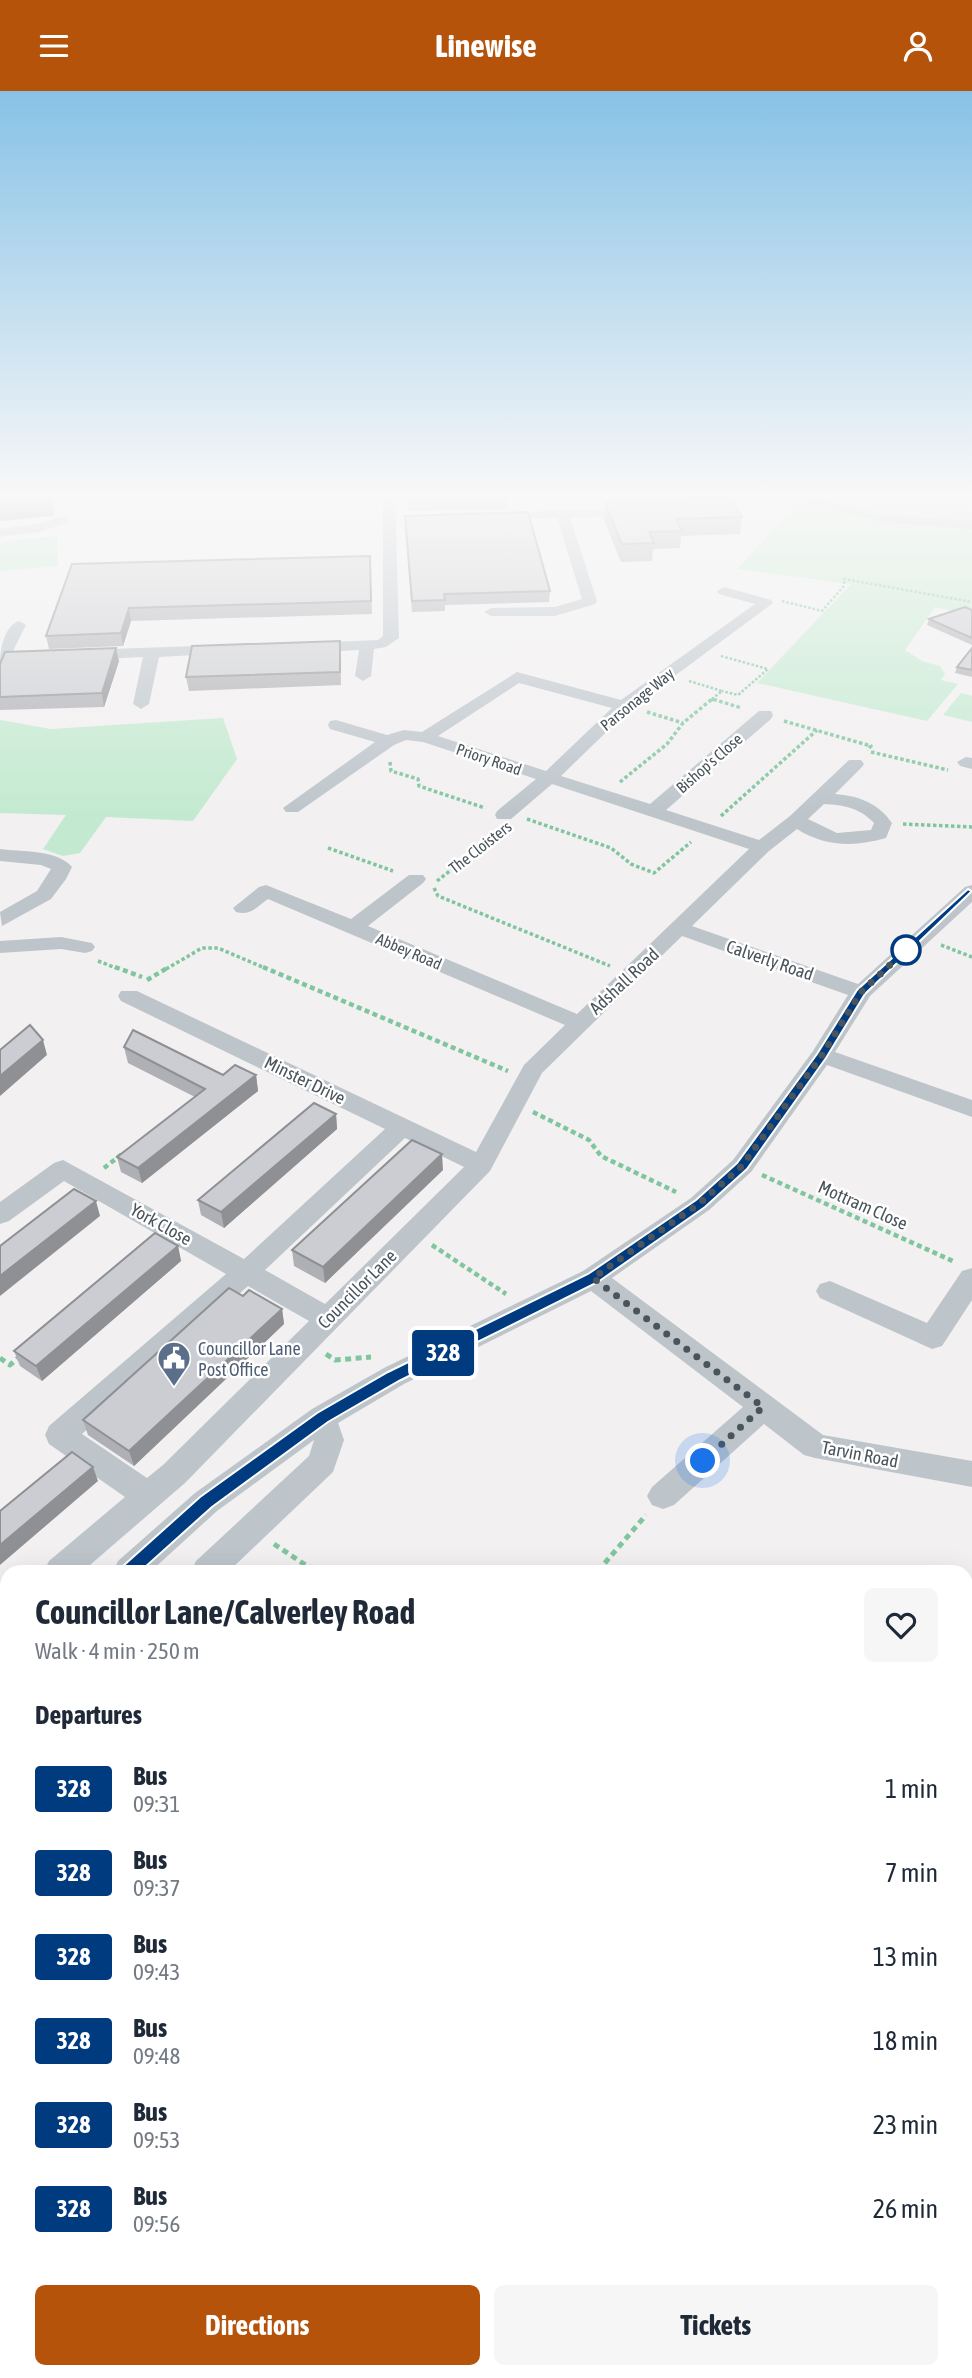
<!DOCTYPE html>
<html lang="en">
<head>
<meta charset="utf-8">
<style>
  body { margin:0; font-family:"Asap Condensed",sans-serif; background:#f6f6f7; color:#1f2937; height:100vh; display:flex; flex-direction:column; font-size:26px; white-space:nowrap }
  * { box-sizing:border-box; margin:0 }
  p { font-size:23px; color:#747a83 }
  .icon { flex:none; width:38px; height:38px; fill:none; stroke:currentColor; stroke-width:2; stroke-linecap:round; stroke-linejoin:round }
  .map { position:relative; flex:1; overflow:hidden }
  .side { position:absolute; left:0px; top:1474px; width:973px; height:814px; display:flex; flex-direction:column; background:#fff; border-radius:21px 21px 0 0; box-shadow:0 7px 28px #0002 }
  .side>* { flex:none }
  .badge { padding:0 14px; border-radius:5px; font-size:24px; line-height:46px }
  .you { position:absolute; width:35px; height:35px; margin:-18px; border:5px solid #fff; border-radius:50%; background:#1a73e8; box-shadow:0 0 0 10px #1a73e833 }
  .map>.badge { position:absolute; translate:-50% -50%; box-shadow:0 0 0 4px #fff }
  h2 { padding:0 35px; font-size:26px; line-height:63px }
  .round { display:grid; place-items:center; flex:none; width:74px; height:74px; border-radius:10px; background:#f6f6f7 }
  .head { display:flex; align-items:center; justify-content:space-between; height:119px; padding:0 35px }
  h1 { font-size:33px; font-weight:700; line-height:52px }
  .primary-button { display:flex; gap:14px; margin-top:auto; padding:14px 35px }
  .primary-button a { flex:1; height:80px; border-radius:10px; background:#b45309; color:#fff; font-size:28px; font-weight:700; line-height:80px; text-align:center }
  .primary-button a+a { background:#f6f6f7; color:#1f2937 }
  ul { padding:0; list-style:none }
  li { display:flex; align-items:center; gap:21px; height:84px; padding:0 35px }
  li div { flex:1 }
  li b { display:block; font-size:26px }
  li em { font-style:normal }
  li .badge { min-width:77px; font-weight:700; text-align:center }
  header { display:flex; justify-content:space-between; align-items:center; height:91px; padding:0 35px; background:#b45309; color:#fff; font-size:32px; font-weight:700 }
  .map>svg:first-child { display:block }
  .green { fill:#c3ead0 }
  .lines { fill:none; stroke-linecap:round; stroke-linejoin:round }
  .path-far3 { stroke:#7fc59e; stroke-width:2.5; stroke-dasharray:2.5 2; stroke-linecap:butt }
  .path-far2 { stroke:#7fc59e; stroke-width:3.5; stroke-dasharray:3.5 2.5; stroke-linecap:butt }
  .path-far1 { stroke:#7fc59e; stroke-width:4.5; stroke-dasharray:5 3.5; stroke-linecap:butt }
  .path { stroke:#7fc59e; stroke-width:5; stroke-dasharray:6 4.5; stroke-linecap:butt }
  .minor { fill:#bdc5cb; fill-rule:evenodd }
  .wall { fill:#afb0b5 }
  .shaded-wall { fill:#8e9093 }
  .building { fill:#cbcdd2; stroke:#8e9093; stroke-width:2 }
  .line { fill:#003b80; stroke:#fff; stroke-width:2 }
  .walk { stroke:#4a545b; stroke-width:7; stroke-dasharray:0 12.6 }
  .stop-dot { fill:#fff; stroke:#003b80; stroke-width:3.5 }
  .labels { text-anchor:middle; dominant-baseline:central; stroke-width:5; stroke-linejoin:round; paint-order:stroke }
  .far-street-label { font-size:16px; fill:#4a545b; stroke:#fff }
  .street-label { font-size:18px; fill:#4a545b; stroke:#fff }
  .service-label { font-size:18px; fill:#4e5e75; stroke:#fff; text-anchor:start }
</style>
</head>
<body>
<header><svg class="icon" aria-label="menu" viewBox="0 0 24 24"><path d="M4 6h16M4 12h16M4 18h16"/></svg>Linewise<svg class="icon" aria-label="person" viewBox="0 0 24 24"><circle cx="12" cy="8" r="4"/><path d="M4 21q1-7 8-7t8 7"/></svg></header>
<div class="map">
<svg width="972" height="2287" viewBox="0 0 972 2287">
  <rect width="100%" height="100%" fill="#f2f0f0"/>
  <path class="green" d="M806,403h166v122l-37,-9 -30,43 17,11 18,5 5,8 -4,6 17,4 -31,37 -170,-38 94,-99 -114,-15z
    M57,445l1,30 -58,5v-29z
    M961,602l11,3v26l-29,-7z
    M223,627l14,41 -44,62 -87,-4 -26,36 -17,3 -20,-7 23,-34 -66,-2v-93l51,9z
    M379,2280h186l7,7h-194z"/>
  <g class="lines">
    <path class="path-far3" d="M782,510l40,10 22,-25v-7l128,23
      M721,565l47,13 -30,26 -16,-4
      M689,590l33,10 -10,8
      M711,609h4"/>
    <path class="path-far2" d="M647,621l36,11
      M784,630l87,25 -4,4
      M871,661l77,18
      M390,671l1,9 27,8 1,7 66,22
      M620,691l47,-38 16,-21 29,-24 30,9
      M721,725l96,-86
      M527,728l84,29 20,16 23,9 37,-31
      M903,733l69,3
      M328,757l65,23
      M437,790l62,-49
      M434,797l4,8 172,70
      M941,854l31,12
      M98,870l21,8
      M166,878l36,-21h16l49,21"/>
    <path class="path-far1" d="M115,876l27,10
      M263,876l245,104
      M147,889l22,-13
      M533,1021l56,28 12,16 75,36
      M104,1077l18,-14
      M762,1084l193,87
      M432,1154l74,49"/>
    <path class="path" d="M326,1263l9,6 36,-3
      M0,1267l10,7 9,-8
      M274,1453l33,22 14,5
      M598,1480l48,-56
      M966,1611l6,-15"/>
    <path class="minor" d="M383,403h12l4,144 -13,9 -12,2 -3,27 -8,5 -8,-5 4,-26 -54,3 -8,-5 8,-5 73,-3 5,-4z
      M806,405l81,19 85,6v8l-85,-6 -85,-20v-6z
      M639,417l6,4 -1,3 -74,3 27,83 -2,3 -40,12h-64l-7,-4 7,-4 64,-1 27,-8 -25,-81 -65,2 -5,-1v-6z
      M63,425l6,4 -1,3 -29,9 -39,5v-8l37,-5z
      M724,496l47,13 2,3 -143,106 -69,67 89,28 109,-93h12l2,4 -2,4 -105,91 93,30 31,-24 59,-56h12l3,4 -3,4 -26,26c24,2 43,9 57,29l-6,15c-31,9 -61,9 -89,-9l-28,22 -77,75 166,58 107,-97 7,-2v17l-102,94 -35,56 137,48v17l-145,-52 -76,107 -42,38 -97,68 211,157 149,26v26l-157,-29 -11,-3 -40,-31 -90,81 -11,4 -11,-4 -5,-9 5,-9 91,-80 -152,-116 -187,93 -66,39 6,17 -11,32 -104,99h-38l5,-10 113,-105 5,-16 -97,71 -66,60h-38l5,-10 77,-68 117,-84 72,-41 199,-97 108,-73 42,-38 80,-109 35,-56 -166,-59 -140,137 -52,98 -305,312 -102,88h-39l5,-10 76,-64 -76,-53 -4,-9 4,-9 177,-152 -162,-93 -55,40 -9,3v-22l54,-39 9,-3 181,99 141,-130 -264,-128 -3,-5 3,-5h16l339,161 48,-87 41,-40 -297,-126c-11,8 -18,17 -32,13l-3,-4 26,-21 7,-2 85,34 58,-44h14l3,4 -3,4 -55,43 209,88 172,-165 -197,-65 -41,35h-14l-2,-4 2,-4 39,-32 -113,-37 -17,-2 -12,5 -96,67h-12l-3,-4 92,-66 -45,-13 -2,-4 2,-4 6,-1 51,15 17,-5 18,2 95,-60 104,28 134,-96 -36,-10 -2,-3zM519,592l93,25 -66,63 -108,-35zM824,713c20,1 36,4 50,19l-3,7 -34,3 -29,-14zM405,1047l59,29 -139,137 -60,-34zM248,1195l61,35 -146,144 -16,13 -65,-44z
      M19,530l7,4 -18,36 -8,1c0,-13 5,-37 19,-41z
      M225,554l8,5 -3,3 -71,4 -10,47 -8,5 -8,-5 10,-47 -61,3 -8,-5 8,-5z
      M966,666l6,1v11l-12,-3 -3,-4z
      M0,758c21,3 57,0 72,18l-6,12 -15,20 -49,27 -2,-14 37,-21 14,-22 -10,-4 -41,-4z
      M61,846l31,6 3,4 -3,4 -7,2 -24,-4 -61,4v-12z
      M972,1177v32l-30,46 -10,3 -112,-51 -4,-7 4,-7 10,-3 97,42 35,-52z
      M7,1511v34l-7,2v-34z
      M7,1573v36l-7,2v-36z
      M7,1657v39l-7,3v-39z
      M966,1740l6,3v39l-6,-3z
      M966,2129h6v46l-6,-2z
      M51,2280h48l-2,7h-48z
      M677,2280h53l3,7h-53z
      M747,2280h48l-3,7h-48z"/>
  </g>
  <path class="wall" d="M406,403h102v15l-100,2z
    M605,412l137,14 -2,17 -59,2 -1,12 -27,1 -1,12 -31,1 -17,-42z
    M405,435l145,65 -1,11 -104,3v6l-33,1z
    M370,465l2,58 -241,7 -8,25 -74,3 -3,-13 26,-72z
    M972,519v35l-45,-20 2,-6z
    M340,550l1,44 -152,6 -3,-14z
    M972,557v29l-17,-4 2,-6z
    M119,570l-15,46 -104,3v-46z
    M124,956l99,28h33l2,16 -116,92 -21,-11 -4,-15 78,-60 -67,-34z
    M336,1023l1,15 -113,99 -23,-13 -3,-15z
    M443,1079l-118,113 -31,-17 -2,-16z
    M178,1155l3,15 -139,120 -22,-15 -6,-15z
    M243,1205l39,13 2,15 -150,142 -46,-31 -5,-15z"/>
  <path class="shaded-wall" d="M0,403h52l2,22 -54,5z
    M129,517l2,13 -8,25 -2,-13z
    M116,557l3,13 -15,46 -2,-14z
    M43,949l4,15 -47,41v-20z
    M256,984l2,16 -116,92 -4,-15z
    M336,1023l1,15 -113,99 -3,-16z
    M442,1063l1,16 -118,113 -2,-16z
    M96,1110l4,15 -100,80v-20z
    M178,1155l3,15 -139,120 -6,-15z
    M282,1218l2,15 -150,142 -5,-15z
    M93,1376l5,14 -98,84v-20z"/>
  <path class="building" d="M730,406l12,20 -66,2 6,12 -33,1 5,11 -32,1 -17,-41z
    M528,421l22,79 -106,3 1,6 -33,1 -7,-85z
    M370,465l1,45 -242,7 -8,25 -75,3 26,-72z
    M965,516l7,3v28l-43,-19z
    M340,550v31l-154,5 6,-31z
    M116,557l-14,45 -102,4v-33l5,-12z
    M972,557v22l-15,-3z
    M30,934l13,15 -43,36v-26z
    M133,939l90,45 12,-10 21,10 -118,93 -21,-11 88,-68 -81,-42z
    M314,1012l22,11 -115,98 -23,-12z
    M412,1049l30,14 -119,113 -31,-17z
    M74,1098l22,12 -96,75v-30z
    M155,1142l23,13 -142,120 -22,-15z
    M229,1197l14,8 6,-6 33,19 -153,142 -46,-31z
    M72,1361l21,15 -93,78v-34z"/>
  <linearGradient id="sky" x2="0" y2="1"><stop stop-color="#87c2e6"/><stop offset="0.56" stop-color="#f9f8f8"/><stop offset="1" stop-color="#f9f8f8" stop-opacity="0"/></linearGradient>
  <rect width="972" height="723" fill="url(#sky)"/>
  <path class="line" d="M968,798l4,2 -107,103 -39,64 -79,111 -42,38 -107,75 -199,99 -71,41 -116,85 -78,70 -5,2 -6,-2 -3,-6 3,-5 77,-69 117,-84 71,-41 200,-98 108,-74 41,-37 80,-109 40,-64z"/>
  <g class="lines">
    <path class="walk" d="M703,1370l60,-54 -170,-129 107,-75 42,-37 80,-111 39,-63 47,-44 -2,2"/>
  </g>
  <defs>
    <symbol id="civic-pin" viewBox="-11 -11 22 30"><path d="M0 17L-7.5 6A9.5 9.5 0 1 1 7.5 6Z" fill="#5c6f8a" stroke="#fff"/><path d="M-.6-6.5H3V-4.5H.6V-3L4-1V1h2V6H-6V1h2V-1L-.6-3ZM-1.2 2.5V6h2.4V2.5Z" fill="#fff"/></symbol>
  </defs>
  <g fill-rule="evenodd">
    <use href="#civic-pin" x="155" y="1248" width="38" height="52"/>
  </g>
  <circle class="stop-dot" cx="906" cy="859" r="14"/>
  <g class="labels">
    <g class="far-street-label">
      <text transform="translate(637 608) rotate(-39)">Parsonage Way</text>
      <text transform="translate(489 668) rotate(19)">Priory Road</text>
      <text transform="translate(709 672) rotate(-41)">Bishop's Close</text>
      <text transform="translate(480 756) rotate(-38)">The Cloisters</text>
      <text transform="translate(409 860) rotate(23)">Abbey Road</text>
    </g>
    <g class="street-label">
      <text transform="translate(770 869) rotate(19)">Calverly Road</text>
      <text transform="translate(624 890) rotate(-43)">Adshall Road</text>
      <text transform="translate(305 989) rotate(26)">Minster Drive</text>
      <text transform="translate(863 1114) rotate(24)">Mottram Close</text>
      <text transform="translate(161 1133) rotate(29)">York Close</text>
      <text transform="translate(357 1198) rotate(-45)">Councillor Lane</text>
      <text transform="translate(860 1363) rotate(11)">Tarvin Road</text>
    </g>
    <g class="service-label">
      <text x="198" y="1257">Councillor Lane<tspan x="198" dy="21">Post Office</tspan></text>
    </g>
  </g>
</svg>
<div class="you" style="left:703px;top:1370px"></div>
<b class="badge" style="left:443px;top:1262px;background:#003b80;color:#fff">328</b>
<section class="side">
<div class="head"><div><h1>Councillor Lane/Calverley Road</h1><p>Walk · 4 min · 250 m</p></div><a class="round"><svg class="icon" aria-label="heart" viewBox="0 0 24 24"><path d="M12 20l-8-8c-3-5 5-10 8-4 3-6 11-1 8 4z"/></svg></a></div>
<h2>Departures</h2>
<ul>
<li><span class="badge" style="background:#003b80;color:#fff">328</span><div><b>Bus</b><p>09:31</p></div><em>1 min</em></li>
<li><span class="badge" style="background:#003b80;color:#fff">328</span><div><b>Bus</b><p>09:37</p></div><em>7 min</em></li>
<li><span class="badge" style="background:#003b80;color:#fff">328</span><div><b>Bus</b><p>09:43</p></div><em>13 min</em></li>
<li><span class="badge" style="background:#003b80;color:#fff">328</span><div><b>Bus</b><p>09:48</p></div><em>18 min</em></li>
<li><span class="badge" style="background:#003b80;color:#fff">328</span><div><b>Bus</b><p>09:53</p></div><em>23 min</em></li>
<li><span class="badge" style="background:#003b80;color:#fff">328</span><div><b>Bus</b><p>09:56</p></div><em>26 min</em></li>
</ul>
<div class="primary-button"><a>Directions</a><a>Tickets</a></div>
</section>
</div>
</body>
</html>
